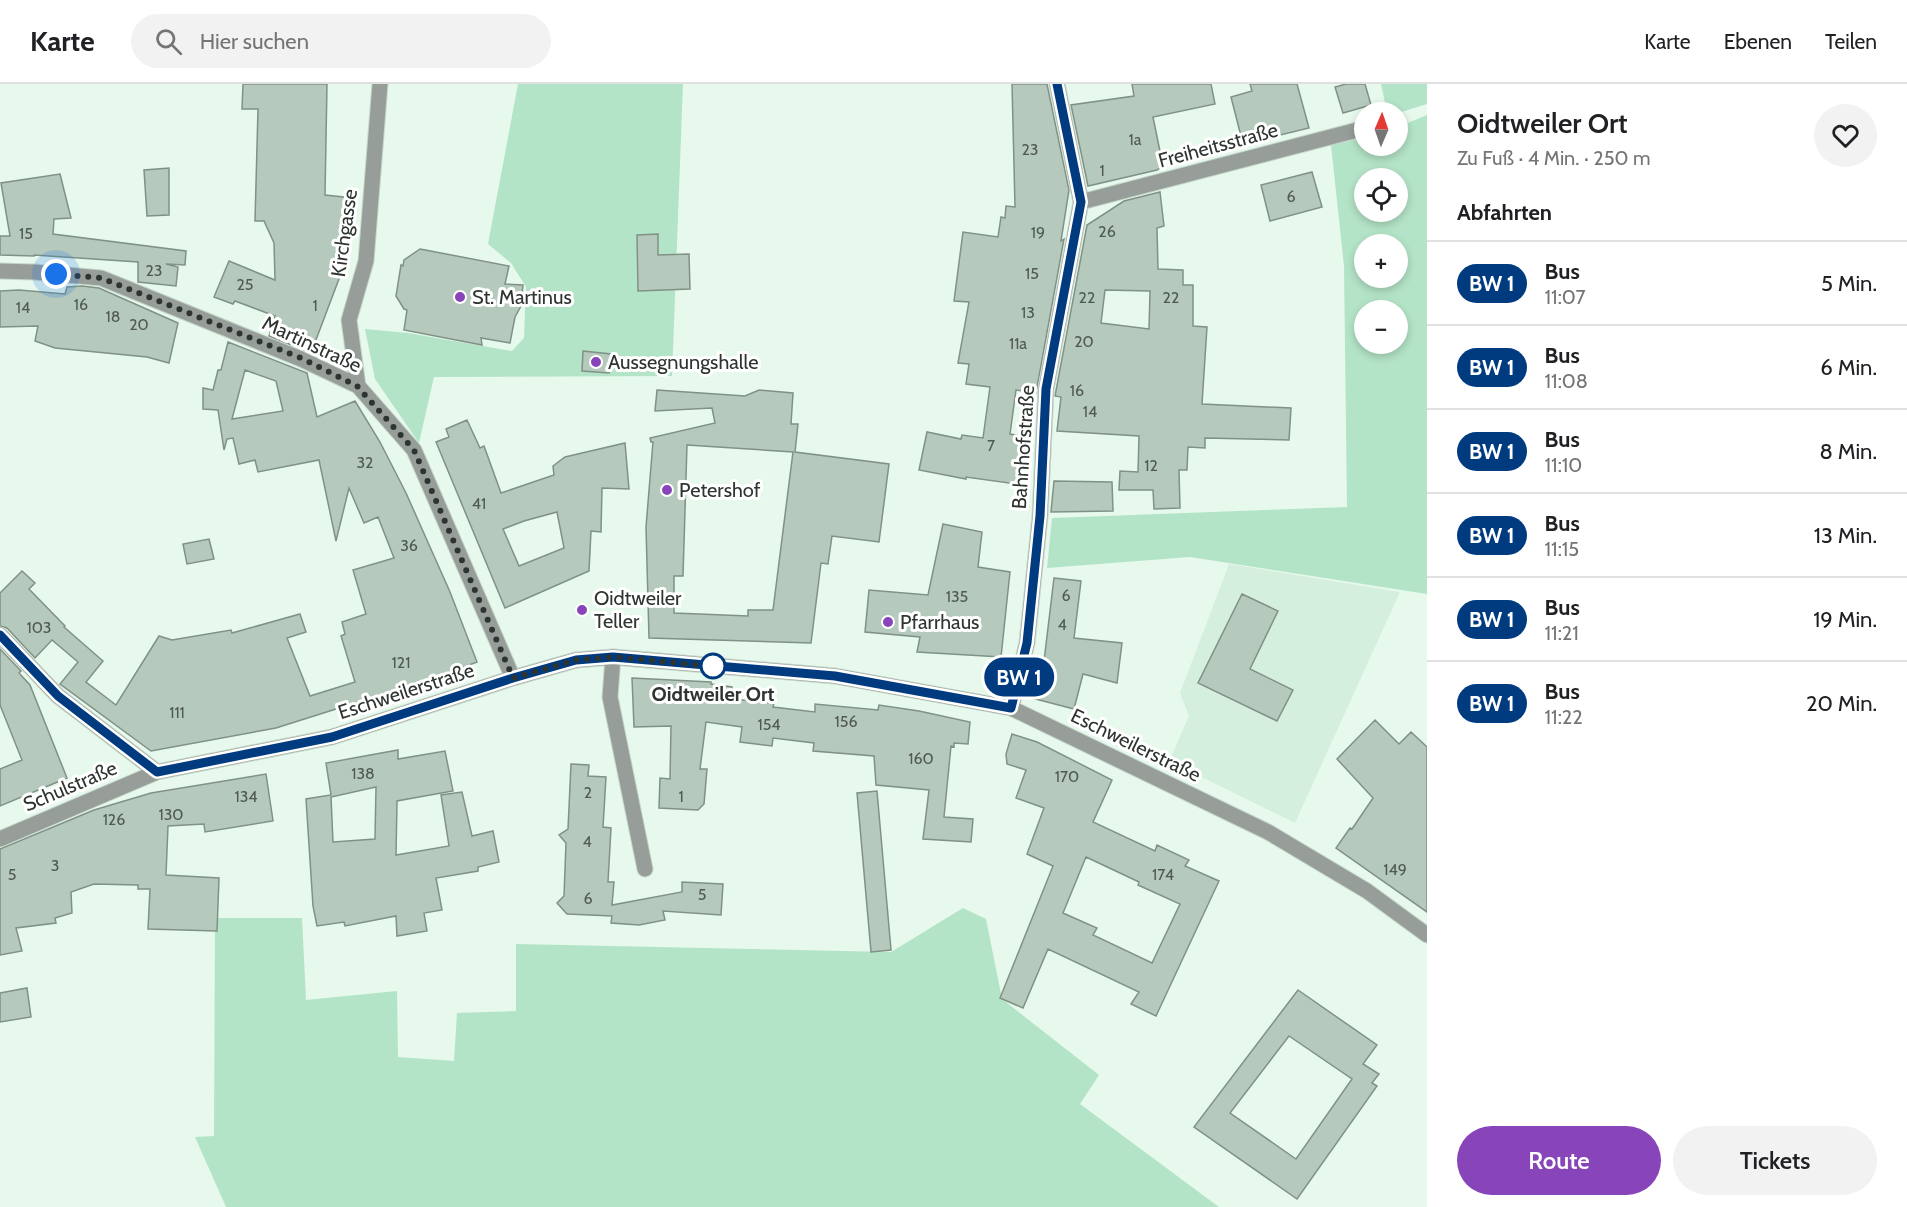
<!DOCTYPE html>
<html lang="de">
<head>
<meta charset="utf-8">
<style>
  body { margin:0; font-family:Cabin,sans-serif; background:#f2f2f2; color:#202124; height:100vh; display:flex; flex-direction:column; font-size:22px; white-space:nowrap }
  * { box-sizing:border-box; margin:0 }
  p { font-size:20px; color:#757577 }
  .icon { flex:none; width:33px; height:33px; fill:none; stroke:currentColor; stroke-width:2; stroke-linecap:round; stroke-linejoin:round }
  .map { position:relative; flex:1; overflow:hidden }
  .sheet { display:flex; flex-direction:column; background:#fff; width:480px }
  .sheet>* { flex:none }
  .badge { padding:0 12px; border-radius:20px; font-size:21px; line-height:39px }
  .needle { width:39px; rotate:2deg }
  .buttons { position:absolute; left:1354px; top:18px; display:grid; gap:12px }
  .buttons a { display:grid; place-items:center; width:54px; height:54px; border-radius:50%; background:#fff; box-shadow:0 3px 9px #0003; font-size:30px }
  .you { position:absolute; width:30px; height:30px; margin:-15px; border:4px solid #fff; border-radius:50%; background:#1a73e8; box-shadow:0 0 0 9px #1a73e833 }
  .map>.badge { position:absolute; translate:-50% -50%; box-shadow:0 0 0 3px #fff }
  h2 { padding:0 30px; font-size:22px; line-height:54px }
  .round { display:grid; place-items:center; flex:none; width:63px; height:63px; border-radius:32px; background:#f2f2f2 }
  .overview { display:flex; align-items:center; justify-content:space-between; height:102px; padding:0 30px }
  h1 { font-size:28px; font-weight:600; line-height:45px }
  .button { display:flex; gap:12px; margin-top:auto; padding:12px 30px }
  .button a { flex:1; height:69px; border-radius:36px; background:#8745b9; color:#fff; font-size:24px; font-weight:600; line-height:69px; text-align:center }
  .button a+a { background:#f2f2f2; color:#202124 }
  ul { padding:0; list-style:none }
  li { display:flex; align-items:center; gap:18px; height:84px; padding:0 30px; border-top:2px solid #e0e0e0 }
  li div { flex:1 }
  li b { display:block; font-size:22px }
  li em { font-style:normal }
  li .badge { min-width:66px; font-weight:700; text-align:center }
  header { display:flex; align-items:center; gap:36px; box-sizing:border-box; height:84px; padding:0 30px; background:#fff; border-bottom:2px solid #e0e0e0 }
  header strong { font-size:28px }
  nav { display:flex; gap:33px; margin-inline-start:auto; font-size:21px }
  .search { width:420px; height:54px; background:#f2f2f2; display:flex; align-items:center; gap:15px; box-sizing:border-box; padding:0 21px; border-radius:33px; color:#757577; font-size:22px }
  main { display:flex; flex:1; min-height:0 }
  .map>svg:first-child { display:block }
  .built { fill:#d5efde }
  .green { fill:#b4e4c7; fill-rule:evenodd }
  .building { fill:#b6c9bd; stroke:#809186; stroke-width:1.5; fill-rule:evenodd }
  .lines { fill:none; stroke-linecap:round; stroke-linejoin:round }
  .minor-casing { stroke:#c5d6ca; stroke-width:17 }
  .minor { stroke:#979e99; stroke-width:15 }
  .line-casing { stroke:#fff; stroke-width:14 }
  .line { stroke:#003b80; stroke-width:9 }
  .walk { stroke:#2e3530; stroke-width:6; stroke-dasharray:0 10.8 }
  .poi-dot { fill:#8745b9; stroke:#fff; stroke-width:2 }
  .stop-dot { fill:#fff; stroke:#003b80; stroke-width:3 }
  .labels { text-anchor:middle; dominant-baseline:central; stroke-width:6; stroke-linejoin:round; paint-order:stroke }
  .number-label { font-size:16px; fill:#505a53 }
  .street-label { font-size:20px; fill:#2e3530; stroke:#fff }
  .poi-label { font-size:20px; fill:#2e3530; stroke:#fff; text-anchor:start }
  .stop-label { font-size:20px; font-weight:bold; fill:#2e3530; stroke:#fff }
</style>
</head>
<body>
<header>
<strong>Karte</strong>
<div class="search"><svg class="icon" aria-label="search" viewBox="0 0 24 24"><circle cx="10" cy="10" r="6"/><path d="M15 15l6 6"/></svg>Hier suchen</div>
<nav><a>Karte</a><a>Ebenen</a><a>Teilen</a></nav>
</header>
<main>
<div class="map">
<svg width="1427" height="1123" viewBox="0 0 1427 1123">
  <rect width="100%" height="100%" fill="#e6f9ec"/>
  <path class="built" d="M1229,480l171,28 -105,231 -126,-62 20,-45 -9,-23z"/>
  <path class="green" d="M518,0h165l-11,292 -238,1 -15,66 -44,-64 -10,-50 43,4 104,18 12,-13 2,-51 -15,-24 -23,-19z
    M1381,0h46v20l-29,9 -11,-1z
    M1427,31v479l-237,-37 -143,11 5,-50 295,-11 -3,-241 -13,-121 34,-8v9h33v-19zM1398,94v34h-33v-34zM1365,160h33v34h-33zM1365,226h33v34h-33z
    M963,824l23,11 16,80 97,76 -19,29 139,103h-993l-31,-70 19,-1 1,-218h87l4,82 91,-9 1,66 56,4 3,-48 59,-2v-67l375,8z"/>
  <path class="building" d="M243,0h84l-2,111 28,3 -5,57 -37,98 -42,-17 6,-20 -40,-15 -2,3 -19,-7 15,-36 46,19 -1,-37 -10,-22h-9l3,-112h-16z
    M1012,0h35l22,106 -8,51 3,-2 -28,154 -20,-3 -6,44 13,2 -7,48 -50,-7v2l-47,-9 8,-38 34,7 1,-4 21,3 7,-51 -24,-3 3,-20 -11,-1 11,-61 -15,-1 9,-69 35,5 3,-20 4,1 1,-12 9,1z
    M1132,0h79l4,20 -62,13 10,49 -6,4 -69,16 -17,-81 63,-9z
    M1250,0h47l12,44 -66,16 -12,-47 21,-6z
    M1346,0h19l6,21 -28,8 -8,-26z
    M169,84v47l-22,1 -3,-46z
    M1312,88l10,35 -52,14 -9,-36z
    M60,90l11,44 -17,1 -1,15 133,17 -1,14 -19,-1 12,3 -2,19 -38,-4v-20l-104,-7v1l-34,-1v-19h10l-9,-53z
    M1160,108l4,34 -7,2 1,41 25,1v15h10v41l14,1 -5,77 89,4 -2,32 -84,-2v10l-17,-1 -1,23h-8l1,38 -26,1 -1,-19h-34l1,-19 18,1 1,-36 -82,-5 4,-34 -6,-1 32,-171 37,-24zM1105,206l45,1 -1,38 -48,-6z
    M658,150v21l31,-1 1,35 -52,2 -1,-56z
    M420,165l89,17 -4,18 18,1 -2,21 -6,11 -5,26 -29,-5 1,7 -78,-15 3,-20 -3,-1 -8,-13 5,-31 2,1 1,-6z
    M82,202l17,2 79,35 -9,40 -22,-6 -92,-9 -20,-7 3,-15 -38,1v-36l19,-1 46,4 2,-7z
    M228,258l79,31 10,44 38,-16 25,41 26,51 44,99 27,70 -46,17 -155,49 -125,23 -91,-67 18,-22 -26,-22 -17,18 -28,-30 -7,-2v-33l22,-22 13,12 -6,6 36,37 -1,1 39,34 -17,21 30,23 43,-69 13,4 59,-10 1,3 68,-19 6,18 -19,6 23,58 45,-14 -14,-46 4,-2 -3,-12 24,-8 -13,-44 41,-12 -16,-41 -14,6 -15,-35 -13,53 -17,-81 -61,12 -3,-12 -16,4 -6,-26 -6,1 -3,11 -6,-40 -15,-1v-21l10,2 5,-20h3zM245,286l31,11 7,30 -51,8z
    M583,267l28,3 -2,19 -27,-2z
    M657,306l88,6 14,-6 34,3 -2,31h7l-3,28 94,12 -10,78 -47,-6 -4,28 -7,-1 -10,80 -162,-5 -3,-111 7,-85h-2l-1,-4 65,-15 -3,-15 -57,3zM687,361l106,7 -20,158h-25v6l-74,-3v-37h9z
    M467,336l13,28 4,-2 17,47 53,-18 -1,-9 12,-9 60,-14 4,46 -27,-1 -1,44 -10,-1 -2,40 -84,37 -69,-166 13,-5 -3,-8zM557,428l7,36 -45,18 -16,-37 21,-8z
    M1054,397l58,1 1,29 -62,1z
    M943,440l39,8 -4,35 32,5 -9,85 -84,-5 3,-15 -55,-5 4,-42 59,5z
    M209,455l5,20 -27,5 -4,-20z
    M1054,494l27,3 -7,57 48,5 -5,40 -34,-9 -9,35 -50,-13 9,-37 11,2z
    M1242,510l36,17 -28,58 43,21 -16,31 -79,-38z
    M0,565l21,22 -2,2 11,12 37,93 -67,28v-37l22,-9 -22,-55z
    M632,594l79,4v2l21,3 -1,12 43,4 -1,4 42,5v-8l63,6 1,-5 40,6 51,11 -2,22 -14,-1v4l-3,-1 -7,71 29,2 -2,23 -48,-3 6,-49 -53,-5 -2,-29 -61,-5 1,-8 -41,-5 -1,8 -32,-4 2,-15 -36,-5 -6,47h7l-3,35 -6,6 -39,-2 1,-30 10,1 1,-53 -37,1z
    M1375,636l24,24 12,-12 16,15v165l-91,-64 14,-20 2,1 21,-31 -36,-39z
    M1012,650l25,8 75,38 -19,42 62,29 2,-6 32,15 -4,6 34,15 -63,135 -25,-12 8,-12 -91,-43 -25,59 -23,-10 53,-132 -26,-12 17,-46 -28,-10 10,-28 -19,-6 -1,-10zM1086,773l53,25 -1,3 42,19 -28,59 -59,-28 4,-7 -34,-15z
    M398,666v9l47,-8 8,40 -56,10 -1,54 53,-9 -8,-51 21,-3 10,44 21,-5 6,31 -21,5v4l-42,7 6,32 -18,3 3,18 -30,5 -1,-20 -51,10 -1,-4 -27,4 -4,-20 -7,-107 25,-4 -5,-32zM376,703l-1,52 -42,3 -2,-45z
    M571,680l18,1 -1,11 18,1 -3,50 8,1 -3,54h6l-2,23 70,-13v-10l41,2 -2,31 -58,-4 2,9 -26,5 -28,-2 1,-7 -45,-2 -10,-11 7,-7 2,-53 -7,-8 9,-6z
    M266,690l7,47 -68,11 -1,-8 -36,2 -2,49 53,3 -2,53 -69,-2 2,-40h-12v-4l-44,-1 -23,8 1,21 -17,5 1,5 -40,5 6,23 -22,4v-106l94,-39 57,-17z
    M877,707l14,159 -20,2 -14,-159z
    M27,904l4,29 -31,5v-29z
    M1298,906l79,55 -14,19 16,10 -7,9 5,3 -80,113 -103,-72zM1289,952l63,43 -56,80 -66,-46z"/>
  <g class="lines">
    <defs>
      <path id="minor" d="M1081,118l284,-74
        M0,187l34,1 67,6 200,81 57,27 56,64 99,228
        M358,302l-9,-66 17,-59 14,-177
        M0,551l58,61 99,76
        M613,573l-3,40 35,172
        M1011,624l16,-65 13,-127 6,-127 35,-187 -24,-118
        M0,755l157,-67 175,-35 181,-59 63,-18 37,-3 222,19 176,32 257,124 99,59 60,44"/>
    </defs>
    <use href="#minor" class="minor-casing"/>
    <use href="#minor" class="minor"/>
  </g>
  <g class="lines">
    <defs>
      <path id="line" d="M0,551l58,61 99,76 175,-35 181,-59 63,-18 37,-3 222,19 176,32 16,-65 13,-127 6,-127 35,-187 -24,-118"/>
    </defs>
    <use href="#line" class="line-casing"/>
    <use href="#line" class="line"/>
    <path class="walk" d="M56,190l45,4 200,80 56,28 57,64 99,228 63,-18 37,-3 100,9"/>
  </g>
  <g class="poi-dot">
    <circle cx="460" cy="213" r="6"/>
    <circle cx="596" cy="278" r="6"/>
    <circle cx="667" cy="406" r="6"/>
    <circle cx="582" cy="526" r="6"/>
    <circle cx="888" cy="538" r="6"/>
  </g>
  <circle class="stop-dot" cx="713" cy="582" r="12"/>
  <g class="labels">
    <g class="number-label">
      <text x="1135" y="55">1a</text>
      <text x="1030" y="65">23</text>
      <text x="1102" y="86">1</text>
      <text x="1291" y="112">6</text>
      <text x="1107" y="147">26</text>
      <text x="1038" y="148">19</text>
      <text x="26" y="149">15</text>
      <text x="154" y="186">23</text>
      <text x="1032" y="189">15</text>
      <text x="245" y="200">25</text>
      <text x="1087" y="213">22</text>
      <text x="1171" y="213">22</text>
      <text x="81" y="220">16</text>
      <text x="315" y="221">1</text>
      <text x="23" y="223">14</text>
      <text x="1028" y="228">13</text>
      <text x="113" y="232">18</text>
      <text x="139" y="240">20</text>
      <text x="1084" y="257">20</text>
      <text x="1018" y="259">11a</text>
      <text x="1077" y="306">16</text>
      <text x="1090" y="327">14</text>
      <text x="991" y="361">7</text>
      <text x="365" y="378">32</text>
      <text x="1151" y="381">12</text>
      <text x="479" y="419">41</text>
      <text x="409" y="461">36</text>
      <text x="1066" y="511">6</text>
      <text x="957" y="512">135</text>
      <text x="1062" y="540">4</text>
      <text x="39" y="543">103</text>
      <text x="401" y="578">121</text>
      <text x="177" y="628">111</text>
      <text x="846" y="637">156</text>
      <text x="769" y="640">154</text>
      <text x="921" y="674">160</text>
      <text x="363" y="689">138</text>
      <text x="1067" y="692">170</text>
      <text x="588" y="708">2</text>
      <text x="246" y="712">134</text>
      <text x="681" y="712">1</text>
      <text x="171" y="730">130</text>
      <text x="114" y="735">126</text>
      <text x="587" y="757">4</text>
      <text x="55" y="781">3</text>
      <text x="1395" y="785">149</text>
      <text x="12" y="790">5</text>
      <text x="1163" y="790">174</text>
      <text x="702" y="810">5</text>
      <text x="588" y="814">6</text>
    </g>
    <g class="street-label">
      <text transform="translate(1218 61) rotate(-15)">Freiheitsstraße</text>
      <text transform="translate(344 149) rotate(-82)">Kirchgasse</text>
      <text transform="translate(312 260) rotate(25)">Martinstraße</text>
      <text transform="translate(1023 363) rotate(-86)">Bahnhofstraße</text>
      <text transform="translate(406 607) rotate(-18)">Eschweilerstraße</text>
      <text transform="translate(1136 661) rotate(26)">Eschweilerstraße</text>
      <text transform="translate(70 702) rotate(-23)">Schulstraße</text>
    </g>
    <g class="poi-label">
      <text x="472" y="213">St. Martinus</text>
      <text x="608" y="278">Aussegnungshalle</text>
      <text x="679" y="406">Petershof</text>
      <text x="594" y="514">Oidtweiler<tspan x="594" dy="23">Teller</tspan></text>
      <text x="900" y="538">Pfarrhaus</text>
    </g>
    <g class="stop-label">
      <text x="713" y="610">Oidtweiler Ort</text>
    </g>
  </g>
</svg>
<div class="buttons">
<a><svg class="needle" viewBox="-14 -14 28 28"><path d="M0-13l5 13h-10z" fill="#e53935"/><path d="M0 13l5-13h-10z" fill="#757577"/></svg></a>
<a><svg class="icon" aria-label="locate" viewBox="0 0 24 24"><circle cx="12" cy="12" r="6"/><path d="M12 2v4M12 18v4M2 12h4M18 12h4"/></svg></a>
<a>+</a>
<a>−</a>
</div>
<div class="you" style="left:56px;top:190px"></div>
<b class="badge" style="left:1019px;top:593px;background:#003b80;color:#fff">BW 1</b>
</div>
<section class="sheet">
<div class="overview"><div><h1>Oidtweiler Ort</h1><p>Zu Fuß · 4 Min. · 250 m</p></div><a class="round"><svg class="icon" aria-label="heart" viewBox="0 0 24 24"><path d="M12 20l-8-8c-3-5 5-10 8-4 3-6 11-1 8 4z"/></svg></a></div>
<h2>Abfahrten</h2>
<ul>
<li><span class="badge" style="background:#003b80;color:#fff">BW 1</span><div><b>Bus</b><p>11:07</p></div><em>5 Min.</em></li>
<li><span class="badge" style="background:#003b80;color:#fff">BW 1</span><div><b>Bus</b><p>11:08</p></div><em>6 Min.</em></li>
<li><span class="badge" style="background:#003b80;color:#fff">BW 1</span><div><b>Bus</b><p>11:10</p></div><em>8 Min.</em></li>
<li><span class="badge" style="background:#003b80;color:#fff">BW 1</span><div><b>Bus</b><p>11:15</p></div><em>13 Min.</em></li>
<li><span class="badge" style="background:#003b80;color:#fff">BW 1</span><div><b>Bus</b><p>11:21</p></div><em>19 Min.</em></li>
<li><span class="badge" style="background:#003b80;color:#fff">BW 1</span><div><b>Bus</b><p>11:22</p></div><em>20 Min.</em></li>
</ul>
<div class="button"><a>Route</a><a>Tickets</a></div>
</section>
</main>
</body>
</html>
